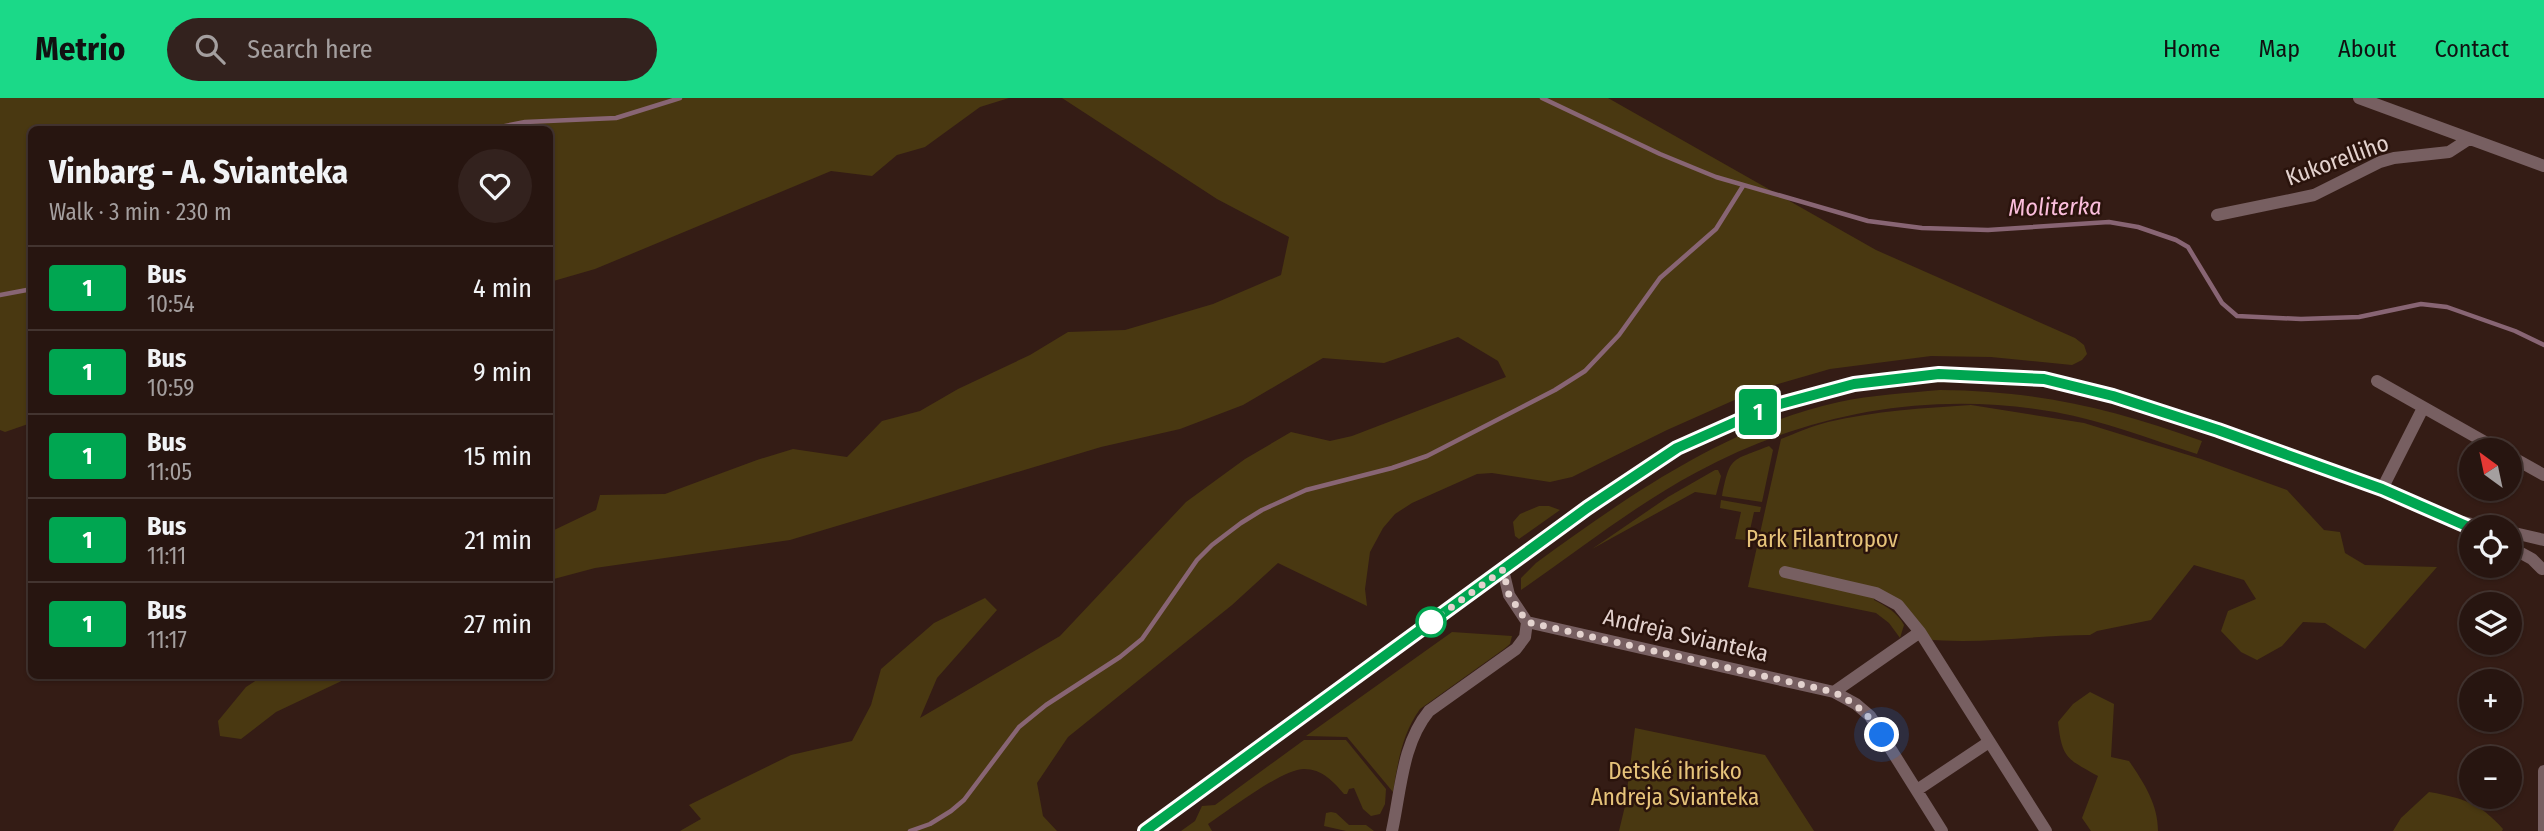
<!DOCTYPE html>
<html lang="en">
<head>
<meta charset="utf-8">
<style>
  body { margin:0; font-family:"Fira Sans Condensed",sans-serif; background:#33221e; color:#f1f3f6; height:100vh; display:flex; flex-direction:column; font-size:26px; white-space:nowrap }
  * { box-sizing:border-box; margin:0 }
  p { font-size:23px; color:#a49f9f }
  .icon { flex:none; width:38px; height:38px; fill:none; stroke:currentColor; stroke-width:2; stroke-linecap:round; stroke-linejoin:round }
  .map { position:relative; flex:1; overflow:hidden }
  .side { position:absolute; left:28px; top:28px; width:525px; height:553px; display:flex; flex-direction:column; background:#271510; border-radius:10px; box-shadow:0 2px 5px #0004,0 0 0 2px #433430 }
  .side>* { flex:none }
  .badge { padding:0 14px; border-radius:5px; font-size:24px; line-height:46px }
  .needle { width:46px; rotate:327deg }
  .controls { position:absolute; left:2459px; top:340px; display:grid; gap:14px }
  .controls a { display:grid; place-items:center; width:63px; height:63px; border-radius:50%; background:#271510; box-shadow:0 2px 5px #0004,0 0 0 2px #433430; font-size:35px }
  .you { position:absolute; width:35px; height:35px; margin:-18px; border:5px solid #fff; border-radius:50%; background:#1a73e8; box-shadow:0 0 0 10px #1a73e833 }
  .map>.badge { position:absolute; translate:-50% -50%; box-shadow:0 0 0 4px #fff }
  .round { display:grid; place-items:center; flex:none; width:74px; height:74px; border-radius:37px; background:#33221e }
  .head { display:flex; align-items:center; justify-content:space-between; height:119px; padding:0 21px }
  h1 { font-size:33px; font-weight:700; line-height:52px }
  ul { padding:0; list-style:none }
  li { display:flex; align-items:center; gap:21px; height:84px; padding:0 21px; border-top:2px solid #433430 }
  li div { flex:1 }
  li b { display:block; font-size:26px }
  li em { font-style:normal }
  li .badge { min-width:77px; font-weight:700; text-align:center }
  header { display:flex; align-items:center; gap:42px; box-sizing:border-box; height:98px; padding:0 35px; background:#1bd988; color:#111 }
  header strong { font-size:33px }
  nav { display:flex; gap:38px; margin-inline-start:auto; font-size:24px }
  .search { width:490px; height:63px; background:#33221e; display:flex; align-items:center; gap:18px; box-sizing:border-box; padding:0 24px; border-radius:38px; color:#a49f9f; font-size:26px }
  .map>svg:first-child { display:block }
  .green { fill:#493811 }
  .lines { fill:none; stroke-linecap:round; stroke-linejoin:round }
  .stream { stroke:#886574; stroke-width:4.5 }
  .minor { stroke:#775f61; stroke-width:12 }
  .line-casing { stroke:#fff; stroke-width:16 }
  .line { stroke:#00a651; stroke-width:10 }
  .walk { stroke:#e3d2ce; stroke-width:7; stroke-dasharray:0 12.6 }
  .stop-dot { fill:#fff; stroke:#00a651; stroke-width:3.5 }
  .labels { text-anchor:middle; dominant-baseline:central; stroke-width:5; stroke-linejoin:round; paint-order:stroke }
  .street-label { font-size:23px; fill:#e3d2ce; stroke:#2a130c }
  .park-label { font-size:23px; fill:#e6c37a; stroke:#2a130c }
  .water-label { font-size:24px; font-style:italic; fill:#fbbedc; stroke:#2a130c }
</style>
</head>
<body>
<header>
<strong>Metrio</strong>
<div class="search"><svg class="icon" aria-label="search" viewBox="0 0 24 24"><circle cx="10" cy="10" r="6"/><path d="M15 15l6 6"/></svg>Search here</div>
<nav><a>Home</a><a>Map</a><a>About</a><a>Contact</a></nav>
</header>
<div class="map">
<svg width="2544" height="733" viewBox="0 0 2544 733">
  <rect width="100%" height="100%" fill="#341c15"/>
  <path class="green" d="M0,0h1009l-29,9 -55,40 -28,8 -25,21 -41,-5 -236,98 -45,13v-152h-518l-1,293 -26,9 -5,-2z
    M1062,0h546l268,152 199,88 9,7 3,9 -5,6 -10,5 -81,-8 -60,-1 -101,13 -73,21 -90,40 -95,47 -22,5 -58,-9 -15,1 -65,29 -17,11 -12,14 -13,24 -5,37 2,17 -89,-43 -46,42 -164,132 -31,46 6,33 14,15h-377l21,-12 -12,-14 102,-50 61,-14 19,-36 10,-36 53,-46 51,-25 12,12 -60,68 -17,40 140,-82 126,-134 59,-43 46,-27 39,9 22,-5 154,-59 -8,-16 -40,-24 -74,26 -61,-5 -80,47 -63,24 -79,18 -311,93 -195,28 -45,12v-48l46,-22 4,-15 65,-1 92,-34 36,-11 54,8 35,-36 38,-10 38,-22 72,-34 38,-23 57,-2 88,-26 68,-29 8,-38 -72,-38z
    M1940,292c97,1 171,18 262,51l-5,13c-47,-15 -93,-33 -142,-42 -124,-22 -247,0 -358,60 -62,33 -118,78 -176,118v-12l15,-15c92,-67 190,-136 303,-161 33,-7 68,-9 101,-12z
    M1971,307l113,18 117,36 86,31 37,40 16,2 5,21 20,12 72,2 -72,82 -40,-26 -22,-1 -21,24 -25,14 -16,-8 -20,-21 7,-20 28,-12 -12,-19 -50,-15 -43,55 -54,11 -7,4c-55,0 -111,10 -166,4l-4,-7 -44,-39 -2,7c12,6 24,13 30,25l-4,13 -11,-15 -13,-10 -128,-26 33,-148c15,-6 31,-13 47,-17 47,-11 95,-14 143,-17z
    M1769,348l4,4 -11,52 -40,-6c8,-41 10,-35 47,-50z
    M1715,372h3l3,6 -5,19 -21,-3 -103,57 76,-52z
    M1721,402l40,7 -1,5h-6l-4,18 5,2 -1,9 -19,-2 6,-27 -21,-4z
    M1539,408h10l11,4 -41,29 -4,-3 -2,-14 7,-8z
    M1452,534l60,4 -2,8 -6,5 -84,60c-18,25 -22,53 -27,83l-46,-55 -41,-1z
    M263,578h89l-76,36 -35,27 -21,-3 -2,-15 28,-34z
    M2090,594l24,12 -3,53 18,4c15,22 29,43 29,70h-67l-9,-13 16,-42c-31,-17 -36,-18 -40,-54l15,-18z
    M1635,630l130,27 49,76h-195l6,-25z
    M1304,642h42l40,49 -1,15 -5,10 -9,2 -8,-7 -9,-21 -5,1 -2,5h-3c-11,-13 -22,-25 -40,-25 -22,0 -76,42 -96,55l4,7h-31l14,-10 7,-15 13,-1z
    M2429,694c34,6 51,11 74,37l-1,2h-109l8,-13z
    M1331,714l5,1 13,12h17l8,6h-28l-22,-5 2,-13z"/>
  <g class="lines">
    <path class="stream" d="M1542,0l118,56 56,23 152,44 54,7 66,2 121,-8 29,5 38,13 12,7 34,56 15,13 64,3 58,-2 62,-13 26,3 68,24 29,14
      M485,32l40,-8 91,-4 64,-20
      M0,197l32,-6
      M910,733l20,-7 21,-13 13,-11 55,-73 27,-22 74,-48 22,-18 55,-79 15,-15 29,-22 21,-13 44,-20 86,-22 35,-12 128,-66 30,-19 34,-36 41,-57 56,-49 27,-43"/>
    <path class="minor" d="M2359,0l185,68
      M2217,117l97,-20 66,-33 14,-4 55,-6 20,-13
      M2377,283l122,69
      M2510,358l34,19
      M2382,391l41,-81
      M2463,424l22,5
      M2510,434l34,8
      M2510,449l22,12 10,10
      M1503,472l6,25 18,27
      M1785,474l91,21 22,12 22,27
      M1527,524l307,70 22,12 14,12 72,115
      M1834,594l86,-60 126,199
      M1917,692l72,-48
      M1145,733l442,-323 90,-60 92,-41 85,-23 85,-9 105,4 69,17 99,32 170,61 89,39
      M1392,733c9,-41 10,-87 37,-120l87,-62 9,-12 2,-15
      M2544,733v-60"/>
  </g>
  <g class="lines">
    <defs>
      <path id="line" d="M1145,733l442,-323 90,-60 92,-41 85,-23 85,-10 105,5 69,17 105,34 164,59 89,39"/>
    </defs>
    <use href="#line" class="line-casing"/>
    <use href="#line" class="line"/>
    <path class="walk" d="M1431,524l72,-52 6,25 18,27 307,70c22,12 35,22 48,43"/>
  </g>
  <circle class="stop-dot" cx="1431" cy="524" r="14"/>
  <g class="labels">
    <g class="street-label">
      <text transform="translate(2337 62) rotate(-20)">Kukorelliho</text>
      <text transform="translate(1686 537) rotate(13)">Andreja Svianteka</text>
    </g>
    <g class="park-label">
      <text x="1822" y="441">Park Filantropov</text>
      <text x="1675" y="673">Detské ihrisko<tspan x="1675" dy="26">Andreja Svianteka</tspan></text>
    </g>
    <g class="water-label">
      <text transform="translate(2055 109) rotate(-1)">Moliterka</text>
    </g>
  </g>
</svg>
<div class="controls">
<a><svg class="needle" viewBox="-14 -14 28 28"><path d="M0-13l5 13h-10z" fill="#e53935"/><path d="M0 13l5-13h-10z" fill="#a49f9f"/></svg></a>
<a><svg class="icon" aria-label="locate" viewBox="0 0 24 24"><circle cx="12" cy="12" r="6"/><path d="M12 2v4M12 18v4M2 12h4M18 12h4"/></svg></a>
<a><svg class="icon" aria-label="layers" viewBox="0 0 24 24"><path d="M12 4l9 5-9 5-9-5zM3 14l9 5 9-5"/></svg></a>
<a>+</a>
<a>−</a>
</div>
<div class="you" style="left:1882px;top:637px"></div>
<b class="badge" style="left:1758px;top:314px;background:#00a651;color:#fff">1</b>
<section class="side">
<div class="head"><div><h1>Vinbarg - A. Svianteka</h1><p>Walk · 3 min · 230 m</p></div><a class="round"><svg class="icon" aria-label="heart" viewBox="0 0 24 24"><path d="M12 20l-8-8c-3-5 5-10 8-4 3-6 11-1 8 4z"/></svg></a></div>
<ul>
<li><span class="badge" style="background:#00a651;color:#fff">1</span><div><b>Bus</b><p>10:54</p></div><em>4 min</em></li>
<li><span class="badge" style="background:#00a651;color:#fff">1</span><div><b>Bus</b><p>10:59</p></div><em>9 min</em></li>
<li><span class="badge" style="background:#00a651;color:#fff">1</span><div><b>Bus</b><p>11:05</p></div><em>15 min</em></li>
<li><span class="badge" style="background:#00a651;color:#fff">1</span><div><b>Bus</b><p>11:11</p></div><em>21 min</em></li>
<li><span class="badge" style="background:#00a651;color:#fff">1</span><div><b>Bus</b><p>11:17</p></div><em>27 min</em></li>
</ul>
</section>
</div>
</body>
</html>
